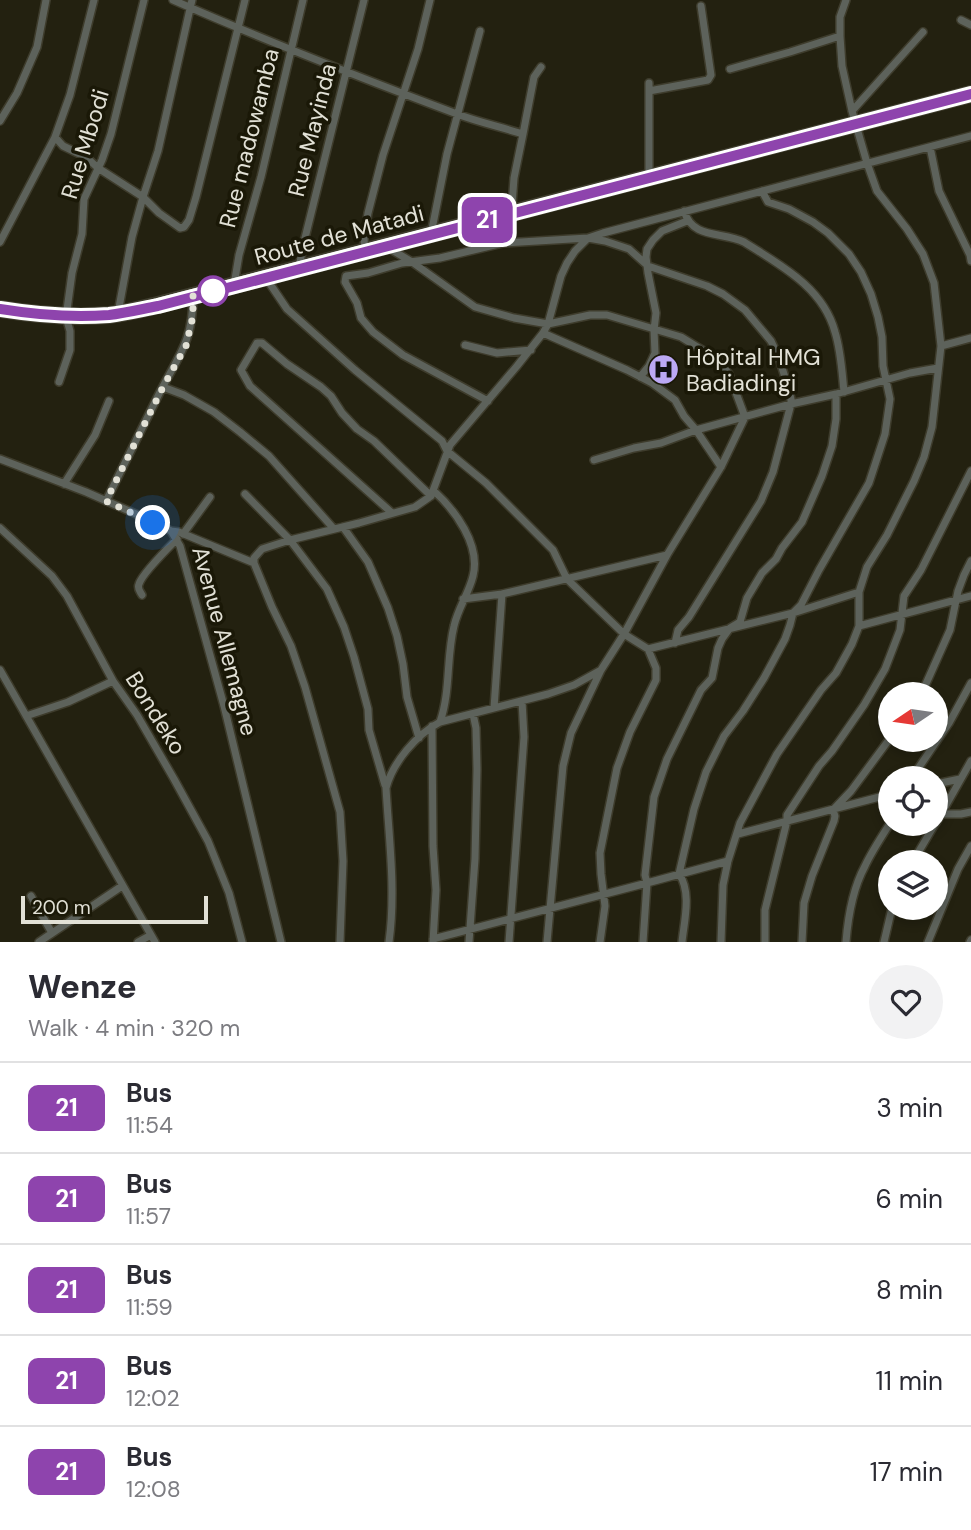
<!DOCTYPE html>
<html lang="en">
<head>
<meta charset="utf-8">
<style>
  body { margin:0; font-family:"DM Sans",sans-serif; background:#f2f2f3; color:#2b2b33; height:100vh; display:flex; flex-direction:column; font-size:26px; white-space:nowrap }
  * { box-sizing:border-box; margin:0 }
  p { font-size:23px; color:#7c7c81 }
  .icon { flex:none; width:38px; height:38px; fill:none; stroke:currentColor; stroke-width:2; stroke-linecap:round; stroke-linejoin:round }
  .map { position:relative; height:942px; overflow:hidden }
  .details { display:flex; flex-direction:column; background:#fff; flex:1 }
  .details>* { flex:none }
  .badge { padding:0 14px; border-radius:10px; font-size:24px; line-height:46px }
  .needle { width:46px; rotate:257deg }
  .buttons { position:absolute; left:878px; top:682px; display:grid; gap:14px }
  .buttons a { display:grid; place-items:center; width:70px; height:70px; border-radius:50%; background:#fff; box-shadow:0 4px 10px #0003; font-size:35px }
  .scale { position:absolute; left:21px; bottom:18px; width:187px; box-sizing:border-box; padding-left:7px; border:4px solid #e2e1d6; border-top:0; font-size:19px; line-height:24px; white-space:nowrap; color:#e2e1d6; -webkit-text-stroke:5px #1a1807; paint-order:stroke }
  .you { position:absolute; width:35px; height:35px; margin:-18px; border:5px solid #fff; border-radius:50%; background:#1a73e8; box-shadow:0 0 0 10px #1a73e833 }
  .map>.badge { position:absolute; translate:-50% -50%; box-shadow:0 0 0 4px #fff }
  .round { display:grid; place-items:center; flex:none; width:74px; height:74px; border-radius:37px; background:#f2f2f3 }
  .overview { display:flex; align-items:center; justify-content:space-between; height:119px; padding:0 28px }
  h1 { font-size:33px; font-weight:800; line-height:52px }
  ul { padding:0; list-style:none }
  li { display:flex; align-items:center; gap:21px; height:91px; padding:0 28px; border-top:2px solid #e1e1e2 }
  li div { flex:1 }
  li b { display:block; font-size:26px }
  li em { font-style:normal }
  li .badge { min-width:77px; font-weight:700; text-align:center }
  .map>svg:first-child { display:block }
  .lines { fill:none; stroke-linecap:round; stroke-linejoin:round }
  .street-casing { stroke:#3e3c2c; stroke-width:10 }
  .highway-casing { stroke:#3e3c2c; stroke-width:18 }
  .street { stroke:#5d625b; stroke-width:7 }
  .highway { stroke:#b1beab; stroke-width:14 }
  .line-casing { stroke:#fff; stroke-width:16 }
  .line { stroke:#8e44ad; stroke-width:10 }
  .walk { stroke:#e2e1d6; stroke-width:7; stroke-dasharray:0 12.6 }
  .stop-dot { fill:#fff; stroke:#8e44ad; stroke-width:3.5 }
  .labels { text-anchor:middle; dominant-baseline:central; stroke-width:7; stroke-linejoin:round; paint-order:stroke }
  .street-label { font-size:23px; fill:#e2e1d6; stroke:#1a1807 }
  .poi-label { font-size:23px; fill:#e2e1d6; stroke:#1a1807; text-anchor:start }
</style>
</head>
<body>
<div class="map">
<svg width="971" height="942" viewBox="0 0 971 942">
  <rect width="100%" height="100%" fill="#232110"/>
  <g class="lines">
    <defs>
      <path id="street" d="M173,0c93,41 188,78 284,114 21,8 44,13 66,20l-9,44 -2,27 -3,9
        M961,20l10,5
        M730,69l60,-17 50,-16
        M649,91l59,-11 3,-5 -10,-69
        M852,111l71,-79
        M0,121l17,-28 20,-46 9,-47
        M523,134l11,-57 7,-10
        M55,137l8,9 23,11 12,11 45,29 16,16 21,15 4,-1 5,-7 7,-23 49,-197
        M930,147l9,44 31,64 1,6
        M649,178v-95
        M684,211c9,29 38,20 60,31 36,23 79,45 91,90 6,19 7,40 9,60
        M431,234l16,-80 33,-123
        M0,242l55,-105 15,-42 24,-95
        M387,247l25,15 63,45 39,11 34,6 42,-9h17l74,22 36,22 12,15 16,43 -24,50 -54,88 -43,79 -23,36 -30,63 -8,33 -16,176
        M365,252l-1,-14 4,-25 15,-58 35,-106 12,-49
        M299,268l4,-22 61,-246
        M266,278l21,31 68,61 87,71 5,10 39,32 67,67 14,29 57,55 24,15 145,-36 66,-21
        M234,285l5,-30 22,-78 42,-177
        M118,313l14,-76 11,-40 15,-46 34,-151
        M543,333l84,37 25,13 23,17 9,16 12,14 25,37
        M465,345l32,8 34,-3
        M941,346l30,-8
        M640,377l9,-11 6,-13 -1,-23 2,-17 -8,-40 -2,-16 1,-8 6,-9 9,-9 25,-10
        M59,382l11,-32v-19l-4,-14 6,-44 10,-39 2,-35 18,-39 9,-26 33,-134
        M163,387l21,8 30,17 26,20 29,24 65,73
        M488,401l-85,-46 -30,-23 -12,-14 -4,-15 -12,-21 1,-6 22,-3 34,-10 38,-5 63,-15 85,-5 17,3 24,8 19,17 59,20 16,8 22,16 26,31 8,17 9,29 3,12v5l-18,68 -12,29 -72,116 -11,13 -3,13
        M0,459l86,33 50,22 35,17 9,15 44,160 57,236
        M594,460l40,-12 27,-5 35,-13 95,-26 45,-10 74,-21 28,-5
        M64,484l31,-49 14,-34
        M245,494l45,46 37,49 17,38 10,30 14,52 1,21 16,55
        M106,501c17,-34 34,-69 51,-103 20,-41 36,-54 36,-102
        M392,513l-142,-127 -9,-16 16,-27h5l25,21 34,23 10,9 11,17 15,16 17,12 57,55
        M343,527l25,35 20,46 9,28 6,28 4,33 12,41
        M0,528l52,48 15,20 46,85 24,34 37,64 34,62 21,52 13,49
        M171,531l8,1 75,31
        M183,534l27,-37
        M142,595c-2,-4 -5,-6 -3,-11 3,-10 29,-36 38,-45
        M463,599l39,-5 165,-39
        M859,626l112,-30
        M0,670l155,272
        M921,695l29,-65 8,-39 6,-16 7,-14
        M494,708l8,-114
        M26,716l42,-14 45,-21
        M440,722l108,-28 26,-9 27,-15
        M432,726l1,120 3,44 -3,52
        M911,779l38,-56 22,-40
        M936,784l24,-5
        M942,814h19l10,-2
        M936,823l35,-62
        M738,834l153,-40
        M912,863l23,-39
        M31,896l21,37
        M433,939l214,-56 81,-22
        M39,942l83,-56
        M138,942l13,-7
        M340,942l3,-81 -3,-49 -35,-125 -14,-41 -19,-39 -18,-44v-5l8,-9 28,-9 69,-17 56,-16 16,-11 19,-51 67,-79 26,-33 5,-9 13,-48 6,-13 8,-12 13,-13 15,-5 368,-97
        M389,942c7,-51 0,-103 -3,-154 7,-26 30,-53 54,-66 11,-32 6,-64 14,-96 4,-18 15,-33 19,-50 8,-31 -18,-66 -39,-85
        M469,942l6,-83 2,-90 -1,-41 -3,-14
        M509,942l15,-205 -2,-36
        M600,942l5,-36 -4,-32 -1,-21 17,-85 13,-36 26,-52v-12l-8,-19
        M643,942l4,-59 -2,-8 9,-78 13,-38 34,-69 11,-12 6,-30 4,-9 8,-11 10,-6 7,-24 15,-25 14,-14 6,-11 20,-26 20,-46 10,-30 4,-27v-25
        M682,942c2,-20 10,-50 -3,-68l15,-65 12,-37 18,-36 19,-25 21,-33 21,-39 5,-14 3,-12 8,-8 18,-35 50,-87 16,-49 5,-35 -7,-33 -1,-29 -4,-20 -7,-23 -10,-22 -12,-18 -21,-21 -15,-11 -24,-13 -21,-7 -6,-11
        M721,942l2,-57 5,-24 12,-38 37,-69 44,-64 15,-17 16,-29 7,-18v-34l8,-25 20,-32 27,-54 10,-24 8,-30 9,-81 -7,-63 -11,-29 -16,-25 -30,-38 -10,-28 -15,-52 -10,-45 -2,-30v-19l6,-17
        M765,942v-32l22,-89v-6l32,-49 13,-15 32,-46 21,-36 15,-39 4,-34 17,-26 50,-99
        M802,942l2,-39 8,-27 22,-55 1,-5 -2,-6 18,-19 40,-54
        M846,942c2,-25 7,-54 19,-76 7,-15 17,-30 26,-44
        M884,942l8,-34
        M928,942l30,-73 13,-23
        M970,942l1,-2"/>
      <path id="highway" d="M0,309c36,6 72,9 109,6 17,-2 33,-6 49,-10l813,-211"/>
    </defs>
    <use href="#street" class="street-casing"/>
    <use href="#highway" class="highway-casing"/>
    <use href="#street" class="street"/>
    <use href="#highway" class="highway"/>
  </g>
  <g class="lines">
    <defs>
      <path id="line" d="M0,309c37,6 72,9 109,6 17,-2 33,-6 49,-9l813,-212"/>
    </defs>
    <use href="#line" class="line-casing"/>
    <use href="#line" class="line"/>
    <path class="walk" d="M153,523l-47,-22 57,-114 23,-41 7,-30v-20l20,-5"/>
  </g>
  <defs>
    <symbol id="hospital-disc" viewBox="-11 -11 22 22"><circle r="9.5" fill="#bca9f5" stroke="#1a1807"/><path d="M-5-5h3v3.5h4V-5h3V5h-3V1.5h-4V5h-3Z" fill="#111"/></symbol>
  </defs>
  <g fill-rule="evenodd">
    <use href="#hospital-disc" x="646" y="352" width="35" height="35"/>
  </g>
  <circle class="stop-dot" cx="213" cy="291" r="14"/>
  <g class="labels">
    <g class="street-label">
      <text transform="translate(312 130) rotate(-76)">Rue Mayinda</text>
      <text transform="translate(249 138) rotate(-76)">Rue madowamba</text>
      <text transform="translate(85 144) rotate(-73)">Rue Mbodi</text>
      <text transform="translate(339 235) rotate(-15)">Route de Matadi</text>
      <text transform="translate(225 641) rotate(75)">Avenue Allemagne</text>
      <text transform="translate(156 713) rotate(58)">Bondeko</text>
    </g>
    <g class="poi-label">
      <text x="686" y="357">Hôpital HMG<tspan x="686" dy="26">Badiadingi</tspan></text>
    </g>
  </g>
</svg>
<div class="buttons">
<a><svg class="needle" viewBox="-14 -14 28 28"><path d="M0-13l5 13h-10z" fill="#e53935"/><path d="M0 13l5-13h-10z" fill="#7c7c81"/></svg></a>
<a><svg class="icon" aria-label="locate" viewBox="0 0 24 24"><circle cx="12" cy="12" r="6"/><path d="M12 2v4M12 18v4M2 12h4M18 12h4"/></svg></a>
<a><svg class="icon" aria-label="layers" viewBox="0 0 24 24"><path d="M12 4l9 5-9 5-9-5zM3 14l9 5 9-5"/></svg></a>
</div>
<div class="scale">200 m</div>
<div class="you" style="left:153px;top:523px"></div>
<b class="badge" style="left:487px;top:220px;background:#8e44ad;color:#fff">21</b>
</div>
<section class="details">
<div class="overview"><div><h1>Wenze</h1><p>Walk · 4 min · 320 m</p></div><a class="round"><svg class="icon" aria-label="heart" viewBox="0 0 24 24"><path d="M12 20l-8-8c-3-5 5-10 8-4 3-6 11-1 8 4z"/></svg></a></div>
<ul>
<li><span class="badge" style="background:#8e44ad;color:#fff">21</span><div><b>Bus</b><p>11:54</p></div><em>3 min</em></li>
<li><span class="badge" style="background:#8e44ad;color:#fff">21</span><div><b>Bus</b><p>11:57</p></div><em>6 min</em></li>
<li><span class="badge" style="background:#8e44ad;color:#fff">21</span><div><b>Bus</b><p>11:59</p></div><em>8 min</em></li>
<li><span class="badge" style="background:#8e44ad;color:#fff">21</span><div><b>Bus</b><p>12:02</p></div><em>11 min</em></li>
<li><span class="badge" style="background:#8e44ad;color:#fff">21</span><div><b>Bus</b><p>12:08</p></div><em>17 min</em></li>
</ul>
</section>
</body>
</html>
